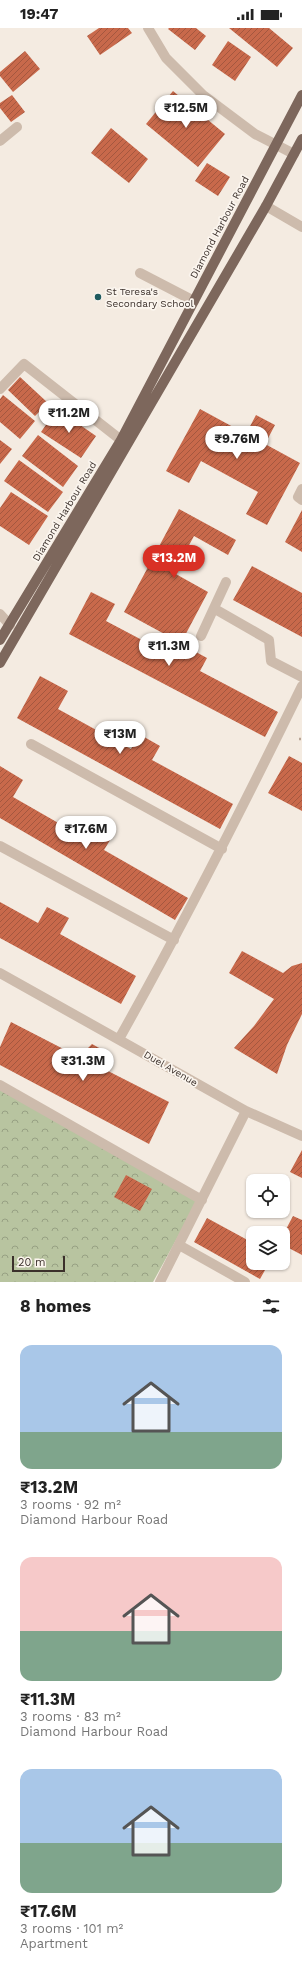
<!DOCTYPE html>
<html lang="en">
<head>
<meta charset="utf-8">
<style>
	body { margin:0; font-family:"Work Sans",sans-serif; background:#f2f2f2; color:#222; height:100vh; display:flex; flex-direction:column; font-size:15px; white-space:nowrap }
	* { box-sizing:border-box; margin:0 }
	p { font-size:13px; color:#767676 }
	.icon { flex:none; width:22px; height:22px; fill:none; stroke:currentColor; stroke-width:2; stroke-linecap:round; stroke-linejoin:round }
	.map { position:relative; height:1254px; overflow:hidden }
	.details { display:flex; flex-direction:column; background:#fff; flex:1 }
	.details>* { flex:none }
	.fabs { position:absolute; left:246px; top:1146px; display:grid; gap:8px }
	.fabs a { display:grid; place-items:center; width:44px; height:44px; border-radius:8px; background:#fff; box-shadow:0 1px 3px #0004; font-size:20px }
	.scale { position:absolute; left:12px; bottom:10px; width:53px; box-sizing:border-box; padding-left:4px; border:2px solid #3b302b; border-top:0; font-size:11px; line-height:14px; white-space:nowrap; color:#3b302b; -webkit-text-stroke:3px #fbf5ee; paint-order:stroke }
	.price { position:absolute; translate:-50% -34px; padding:0 9px; border-radius:14px; background:#fff; color:#222; font-size:13px; line-height:26px; filter:drop-shadow(0 1px 2px #0008) }
	.price::after { content:''; position:absolute; left:50%; top:24px; width:12px; height:9px; margin-left:-6px; background:inherit; clip-path:polygon(0 0,100% 0,50% 100%) }
	.price.selected { background:#d93025; color:#fff }
	ul { padding:0; list-style:none }
	li { display:grid; align-content:center; gap:8px; height:212px; padding:0 20px }
	li span { display:grid; place-items:center; height:124px; border-radius:12px; color:#555 }
	li>.icon { margin-inline-start:auto }
	span .icon { width:72px; height:72px; fill:#fffc; stroke-width:1 }
	li b { font-size:17px }
	h2 { display:flex; justify-content:space-between; align-items:center; height:48px; padding:0 20px; font-size:17px }
	.status { display:flex; justify-content:space-between; align-items:center; height:28px; padding:0 20px; background:#fff; direction:ltr }
	.status svg { height:11px; fill:currentColor }
	.map>svg:first-child { display:block }
	.park { fill:url(#park-crowns) }
	.building { fill:url(#building-hatch) }
	.lines { fill:none; stroke-linecap:round; stroke-linejoin:round }
	.path { stroke:#b9a596; stroke-width:2.5; stroke-dasharray:2 2; stroke-linecap:butt }
	.minor { stroke:#cdbbac; stroke-width:10 }
	.major { stroke:#7d675c; stroke-width:10 }
	.poi-dot { fill:#1f5a5e; stroke:#fbf5ee; stroke-width:1.5 }
	.labels { text-anchor:middle; stroke-width:3.5; stroke-linejoin:round; paint-order:stroke }
	.street-label { font-size:10px; fill:#3b302b; stroke:#fbf5ee }
	.poi-label { font-size:10px; fill:#3b302b; stroke:#fbf5ee; text-anchor:start }
</style>
</head>
<body>
<div class="status"><b>19:47</b><svg viewBox="0 0 49 12"><path d="M0 12V9h3v3zM5 12V6h3v6zM10 12V3h3v9zM15 12V0h3v12zM26 1h20v11H26zM47 4h2v5h-2z"/></svg></div>
<div class="map">
<svg width="302" height="1254" viewBox="0 0 302 1254">
	<defs>
		<pattern id="park-crowns" width="20" height="18" patternUnits="userSpaceOnUse"><rect width="20" height="18" fill="#b8c4a0"/><path d="M2 6a3 3 0 1 1 6 0M12 15a3 3 0 1 1 6 0" fill="none" stroke="#97a083"/></pattern>
		<pattern id="building-hatch" width="6" height="6" patternUnits="userSpaceOnUse"><rect width="6" height="6" fill="#c8694b"/><path d="M-1 1l2-2M0 6l6-6M5 7l2-2" fill="none" stroke="#a4573f"/></pattern>
	</defs>
	<rect width="100%" height="100%" fill="#f4ebe1"/>
	<!-- park -->
	<path class="park" d="M0 1060 198 1172 153 1254H0Z"/>
	<!-- building -->
	<path class="building" d="M99 0H128L132 5 100 27 87 8Z
		M169 0H196L206 8 195 22 168 1Z
		M229 0H269L293 20 277 39Z
		M228 13 251 29 235 53 212 37Z
		M25 23 40 41 13 64 0 48V44Z
		M173 63 225 106 198 139 146 96Z
		M12 67 25 84 11 94 0 80V75Z
		M111 100 148 131 129 155 91 125Z
		M207 135 230 149 218 168 195 153Z
		M20 349 48 375 35 388 8 362Z
		M3 367 35 393 20 411 0 394V371Z
		M57 381 96 408 81 430 41 404Z
		M200 381 246 406 256 387 275 397 265 416 300 435 267 497 246 486 258 464 201 433 189 455 166 443Z
		M38 407 78 438 63 459 22 428Z
		M0 412 12 421 0 436Z
		M19 432 63 464 48 484 4 453Z
		M11 464 48 488 29 517 0 498V480Z
		M179 481 236 512 228 527 194 508 174 545 208 564 181 615 124 584Z
		M302 482V524L285 514Z
		M252 538 302 565V609L233 572Z
		M91 564 115 576 106 593 178 631 185 618 207 630 200 643 278 684 265 709 69 606Z
		M40 648 68 663 58 681 131 721 139 706 160 718 152 732 233 776 220 801 17 690Z
		M289 728 302 735V783L268 765Z
		M0 738 23 752 13 769 81 808 92 791 115 804 104 822 188 870 175 892 0 790Z
		M0 874 38 895 47 879 69 890 60 906 136 948 121 976 0 910Z
		M242 923 283 945 292 938 302 935V986L287 1017 277 1046 234 1020 254 998 274 971 229 945Z
		M11 994 79 1029 92 1016 110 1026 106 1042 169 1074 149 1116 0 1037V1019Z
		M302 1122V1150L290 1144Z
		M126 1147 152 1161 140 1183 114 1169Z
		M293 1188 302 1192V1227L283 1217V1207Z
		M207 1190 253 1215V1235H269L260 1251 194 1214Z"/>
	<g class="lines">
		<!-- path -->
		<path class="path" d="M299 711H302"/>
		<!-- minor -->
		<path class="minor" d="M148 0 166 30 203 67 255 106 294 126
			M0 113 17 99
			M266 178 302 199
			M140 245 194 273
			M0 361 24 336 121 412
			M302 461 298 469 302 472
			M215 581 269 612 271 633 302 649
			M0 586 10 597
			M201 608 226 554
			M31 716 222 821
			M0 818 174 912
			M0 945 246 1083 302 1108
			M119 1011C184 895 244 777 302 658
			M0 1057 202 1172
			M179 1217 245 1254
			M160 1254 246 1083"/>
		<!-- major -->
		<path class="major" d="M0 612 121 412 302 67
			M0 635 266 178 302 111"/>
	</g>
	<!-- markers -->
	<circle class="poi-dot" cx="98" cy="269" r="4"/>
	<g class="labels">
		<!-- street labels -->
		<g class="street-label">
			<text transform="translate(219 199) rotate(-62)" y="4">Diamond Harbour Road</text>
			<text transform="translate(64 483) rotate(-59)" y="4">Diamond Harbour Road</text>
			<text transform="translate(171 1040) rotate(30)" y="4">Duel Avenue</text>
		</g>
		<!-- poi labels -->
		<g class="poi-label">
			<text x="106" y="267">St Teresa's<tspan x="106" dy="12">Secondary School</tspan></text>
		</g>
	</g>
</svg>
<div class="fabs">
<a><svg class="icon" aria-label="locate" viewBox="0 0 24 24"><circle cx="12" cy="12" r="6"/><path d="M12 2v4M12 18v4M2 12h4M18 12h4"/></svg></a>
<a><svg class="icon" aria-label="layers" viewBox="0 0 24 24"><path d="M12 4l9 5-9 5-9-5zM3 14l9 5 9-5"/></svg></a>
</div>
<div class="scale">20 m</div>
<b class="price" style="left:186px;top:101px">₹12.5M</b>
<b class="price" style="left:69px;top:406px">₹11.2M</b>
<b class="price" style="left:237px;top:432px">₹9.76M</b>
<b class="price selected" style="left:174px;top:551px">₹13.2M</b>
<b class="price" style="left:169px;top:639px">₹11.3M</b>
<b class="price" style="left:120px;top:727px">₹13M</b>
<b class="price" style="left:86px;top:822px">₹17.6M</b>
<b class="price" style="left:83px;top:1054px">₹31.3M</b>
</div>
<section class="details">
<h2>8 homes<svg class="icon" aria-label="filters" viewBox="0 0 24 24"><path d="M4 7h16M4 17h16"/><circle cx="9" cy="7" r="2"/><circle cx="15" cy="17" r="2"/></svg></h2>
<ul>
<li><span style="background:linear-gradient(#a9c7e8 70%,#7fa58c 0)"><svg class="icon" aria-label="home" viewBox="0 0 24 24"><path d="M3 11l9-7 9 7M6 9v11h12V9"/></svg></span><div><b>₹13.2M</b><p>3 rooms · 92 m²</p><p>Diamond Harbour Road</p></div></li>
<li><span style="background:linear-gradient(#f6c9c9 60%,#7fa58c 0)"><svg class="icon" aria-label="home" viewBox="0 0 24 24"><path d="M3 11l9-7 9 7M6 9v11h12V9"/></svg></span><div><b>₹11.3M</b><p>3 rooms · 83 m²</p><p>Diamond Harbour Road</p></div></li>
<li><span style="background:linear-gradient(#a9c7e8 60%,#7fa58c 0)"><svg class="icon" aria-label="home" viewBox="0 0 24 24"><path d="M3 11l9-7 9 7M6 9v11h12V9"/></svg></span><div><b>₹17.6M</b><p>3 rooms · 101 m²</p><p>Apartment</p></div></li>
</ul>
</section>
</body>
</html>
